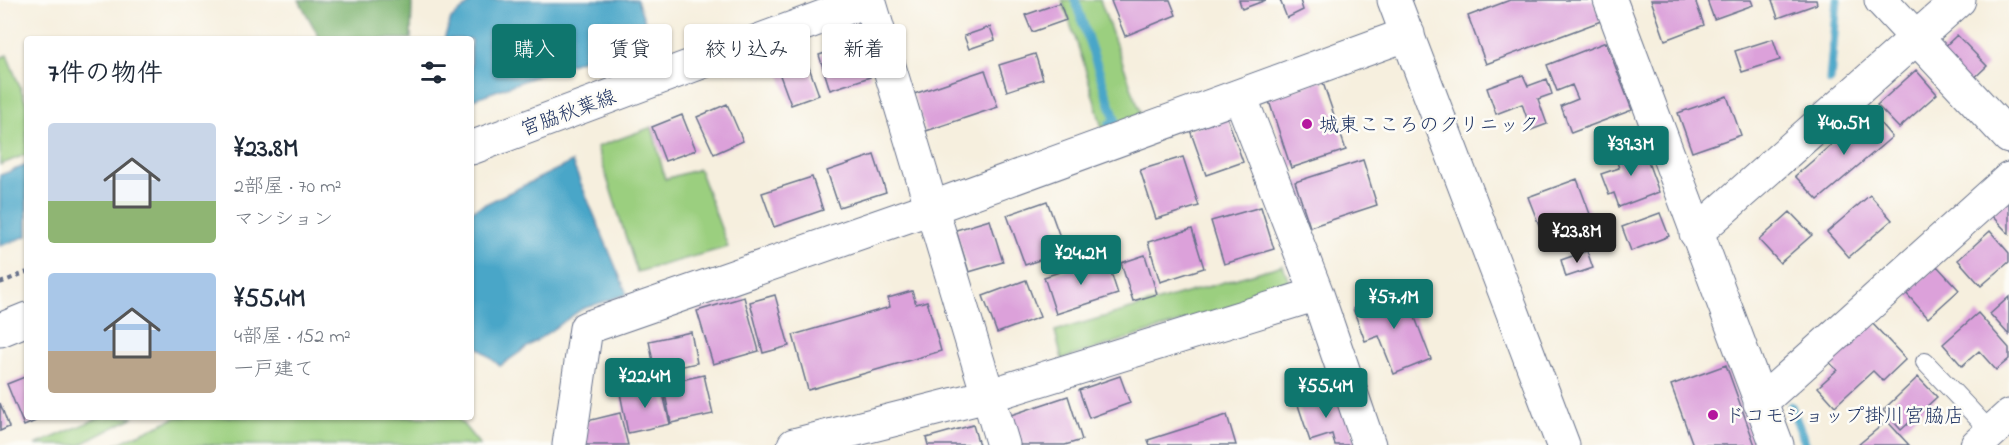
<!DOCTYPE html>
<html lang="ja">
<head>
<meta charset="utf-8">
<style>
	body { margin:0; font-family:"Indie Flower","Klee One",sans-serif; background:#f6f6f7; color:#1f2937; height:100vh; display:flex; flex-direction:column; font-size:22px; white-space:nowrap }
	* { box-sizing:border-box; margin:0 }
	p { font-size:20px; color:#747a83 }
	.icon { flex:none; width:33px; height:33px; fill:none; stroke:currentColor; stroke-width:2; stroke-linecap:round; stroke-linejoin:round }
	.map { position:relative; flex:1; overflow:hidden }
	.drawer { position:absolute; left:24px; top:36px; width:450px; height:384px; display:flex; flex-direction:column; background:#fff; border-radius:6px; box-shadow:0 2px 4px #0004 }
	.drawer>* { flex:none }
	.top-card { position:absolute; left:492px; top:24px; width:570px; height:54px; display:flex; gap:12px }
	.price { position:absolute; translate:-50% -51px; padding:0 14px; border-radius:6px; background:#0f766e; color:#fff; font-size:20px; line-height:39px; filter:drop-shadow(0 2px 3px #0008) }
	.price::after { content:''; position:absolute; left:50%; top:36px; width:18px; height:14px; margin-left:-9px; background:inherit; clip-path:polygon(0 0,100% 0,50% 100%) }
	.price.active { background:#222; color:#fff }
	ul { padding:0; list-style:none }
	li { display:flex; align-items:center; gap:18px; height:150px; padding:0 24px }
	li span { display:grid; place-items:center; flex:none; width:168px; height:120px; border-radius:6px; color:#555 }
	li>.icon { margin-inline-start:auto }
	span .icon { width:72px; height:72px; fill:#fffc; stroke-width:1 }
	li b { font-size:26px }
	h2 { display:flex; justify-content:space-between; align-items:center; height:72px; padding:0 24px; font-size:26px }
	.tag { padding:0 21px; border-radius:6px; background:#fff; box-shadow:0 2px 4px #0004; font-size:21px; line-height:54px }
	.tag.active { background:#0f766e; color:#fff }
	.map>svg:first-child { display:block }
	.green { fill:#9bcf7f; stroke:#5b7f6e; stroke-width:1.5 }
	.forest { fill:#7cb26e; stroke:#4c7066; stroke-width:1.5 }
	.water { fill:#4aa6c8; stroke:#326a93; stroke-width:1.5 }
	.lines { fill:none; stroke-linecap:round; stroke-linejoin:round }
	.stream { stroke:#4aa6c8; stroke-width:9 }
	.building { fill:#dca1da }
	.lane-casing { stroke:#68728b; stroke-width:20 }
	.street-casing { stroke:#68728b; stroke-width:35 }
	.secondary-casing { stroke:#68728b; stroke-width:35 }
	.path { stroke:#68728b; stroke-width:4; stroke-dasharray:4.5 4.5; stroke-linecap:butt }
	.lane { stroke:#fff; stroke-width:18 }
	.street { stroke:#fff; stroke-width:33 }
	.secondary { stroke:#fff; stroke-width:33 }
	.poi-dot { fill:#b5179e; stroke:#fdfcf7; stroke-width:2 }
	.labels { text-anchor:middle; stroke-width:5; stroke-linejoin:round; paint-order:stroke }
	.street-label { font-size:20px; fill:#1b2f5e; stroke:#fdfcf7 }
	.poi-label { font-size:20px; fill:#1b2f5e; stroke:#fdfcf7; text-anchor:start }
</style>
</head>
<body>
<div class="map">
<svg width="2009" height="445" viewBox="0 0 2009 445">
	<rect width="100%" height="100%" fill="#fdfcf7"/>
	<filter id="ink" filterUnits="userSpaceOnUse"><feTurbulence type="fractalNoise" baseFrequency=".0167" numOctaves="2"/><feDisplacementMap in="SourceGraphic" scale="12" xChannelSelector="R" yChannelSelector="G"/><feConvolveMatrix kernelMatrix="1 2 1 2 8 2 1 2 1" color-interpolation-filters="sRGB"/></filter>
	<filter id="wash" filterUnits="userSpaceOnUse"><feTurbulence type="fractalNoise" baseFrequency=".008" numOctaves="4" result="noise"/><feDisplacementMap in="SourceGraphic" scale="24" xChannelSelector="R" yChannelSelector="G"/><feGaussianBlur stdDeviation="1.35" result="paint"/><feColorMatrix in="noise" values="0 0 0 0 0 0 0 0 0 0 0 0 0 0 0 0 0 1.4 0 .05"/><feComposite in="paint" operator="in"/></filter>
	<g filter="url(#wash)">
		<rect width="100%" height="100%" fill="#f6efde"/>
		<!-- green -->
		<path class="green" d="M1062 0H1100L1141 114 1102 128 1084 64Z
			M7 55 27 105V154L0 165V58Z
			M652 127 665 179 699 169 728 247 637 272 597 147Z
			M1283 265 1291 288 1062 359 1055 331Z
			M101 417H134L80 445H35Z
			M177 417H457L480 445H114Z"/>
		<!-- forest -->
		<path class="forest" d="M299 0H412L411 39H320Z"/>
		<!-- water -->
		<path class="water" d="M474 0H637L650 35 471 100V39H444L451 19Z
			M572 162 627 294 582 309 500 366 471 341V211Z
			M27 165V236L0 246V175Z"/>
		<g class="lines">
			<!-- stream -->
			<path class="stream" d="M1075 0 1116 122 1109 124
				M1830 80 1837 0
				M1791 406 1806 445"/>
		</g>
		<g id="blocks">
			<!-- building -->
			<path class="building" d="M1114 0H1170L1176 15 1125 36 1111 1Z
				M1239 0H1266L1242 9Z
				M1280 0H1300L1303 10 1287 18Z
				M1510 0H1593L1601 21 1486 64 1468 16Z
				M1651 0H1695L1704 25 1665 40Z
				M1707 0H1751L1753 5 1714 19Z
				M1772 0H1816L1817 4 1778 18Z
				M1060 3 1066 20 1032 32 1025 15Z
				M990 27 995 40 969 49 964 36Z
				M1957 35 1987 66 1968 84 1938 53Z
				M1773 39 1780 60 1742 72 1735 51Z
				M859 42 870 77 830 90 819 55Z
				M1606 42 1632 110 1571 133 1561 106 1578 99 1572 85 1557 91 1547 65Z
				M1035 54 1043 79 1007 91 999 65Z
				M806 59 819 95 791 105 778 70Z
				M985 70 998 107 926 131 914 94Z
				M1916 70 1937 94 1899 128 1877 105Z
				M1523 75 1528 86 1547 79 1552 94 1538 99 1547 124 1531 130 1522 104 1496 114 1487 88Z
				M1322 80 1346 150 1291 168 1268 98Z
				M1727 96 1741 135 1692 152 1678 113Z
				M727 104 743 141 714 154 697 117Z
				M1870 111 1892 137 1818 200 1795 176Z
				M682 115 696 150 665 161 652 127Z
				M1227 117 1243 162 1206 175 1190 130Z
				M1641 143 1659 192 1619 207 1614 193 1609 195 1601 174 1619 168 1614 153Z
				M874 155 886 192 839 207 827 171Z
				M1183 157 1199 206 1156 219 1140 170Z
				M1363 160 1377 205 1310 227 1295 182Z
				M812 177 823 210 774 227 762 193Z
				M1577 179 1590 214 1543 235 1528 197Z
				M1870 195 1892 220 1849 257 1827 232Z
				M2009 198V234L1991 215Z
				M1047 201 1065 251 1025 265 1007 215Z
				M1261 207 1274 249 1224 264 1211 221Z
				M1790 212 1812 235 1780 263 1759 240Z
				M1660 213 1669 236 1631 251 1622 227Z
				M990 220 1003 262 969 272 956 230Z
				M1192 229 1204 268 1160 282 1148 242Z
				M1990 231 2009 253V262L1981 286 1958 260Z
				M1587 251 1593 268 1566 277 1561 260Z
				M1145 255 1157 294 1133 301 1121 263Z
				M1106 257 1118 294 1056 314 1044 277Z
				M1937 266 1959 290 1928 318 1906 293Z
				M1026 280 1040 317 997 333 983 296Z
				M1404 289 1431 359 1394 374 1379 336 1365 341 1353 309Z
				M912 291 916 304 927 301 941 351 808 390 793 335 890 307 888 298Z
				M775 295 789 346 763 353 750 302Z
				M744 297 759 351 713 364 697 311Z
				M2009 297V335L1990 314Z
				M1978 313 2009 348V359L1996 370 1979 351 1962 366 1943 344Z
				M1870 321 1906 359 1883 381 1873 371 1835 406 1818 387 1837 370 1827 360Z
				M691 332 697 363 655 372 649 341Z
				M1726 365 1755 445H1693L1671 385Z
				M704 375 713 414 671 423 663 384Z
				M27 376V417H45L24 426 7 384Z
				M1120 376 1130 403 1089 418 1079 390Z
				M1918 377 1937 397 1901 430 1883 410Z
				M661 385 670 424 628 433 620 393Z
				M1319 392 1322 401 1341 396 1356 445H1335L1332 434 1310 441 1296 399Z
				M1068 396 1082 440 1065 445H1020L1011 415Z
				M0 403 9 427 0 431Z
				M620 413 628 445H584L587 421Z
				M1227 415 1236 445H1150L1148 440Z
				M1887 421 1909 445H1858Z
				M973 425 979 445H928L926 438Z"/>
		</g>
	</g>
	<g filter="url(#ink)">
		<use href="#blocks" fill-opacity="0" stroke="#68728b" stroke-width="1.5"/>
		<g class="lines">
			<!-- lane casing -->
			<g class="lane-casing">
				<path id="lane" d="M1925 362 1991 432"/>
			</g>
			<!-- street casing -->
			<g class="street-casing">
				<path id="street" d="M869 0 1003 445
					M1610 0 1777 445
					M1240 96 1317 294 1369 445
					M1696 233 1959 0
					M1760 403 2009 179
					M569 445 586 328 931 208 1408 34
					M794 445 987 396 1317 294"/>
			</g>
			<!-- secondary casing -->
			<g class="secondary-casing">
				<path id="secondary" d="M1394 0 1563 445
					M1881 0 2009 137
					M471 148 868 0
					M0 330 27 319
					M1977 445 2009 416"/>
			</g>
			<!-- path -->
			<path class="path" d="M0 283 27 272"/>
			<!-- lane -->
			<use href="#lane" class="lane"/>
			<!-- street -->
			<use href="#street" class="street"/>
			<!-- secondary -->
			<use href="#secondary" class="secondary"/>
		</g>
	</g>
	<!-- markers -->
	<g class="poi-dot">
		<circle cx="1307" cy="124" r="6"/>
		<circle cx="1713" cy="415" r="6"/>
	</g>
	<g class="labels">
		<!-- street labels -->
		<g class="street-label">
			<text transform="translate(568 112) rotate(-20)" y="7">宮脇秋葉線</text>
		</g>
		<!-- poi labels -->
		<g class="poi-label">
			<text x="1319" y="131">城東こころのクリニック</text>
			<text x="1725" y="422">ドコモショップ掛川宮脇店</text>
		</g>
	</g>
</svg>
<b class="price" style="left:1844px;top:156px">¥40.5M</b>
<b class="price" style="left:1631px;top:177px">¥39.3M</b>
<b class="price active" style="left:1577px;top:264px">¥23.8M</b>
<b class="price" style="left:1081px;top:286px">¥24.2M</b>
<b class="price" style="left:1394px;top:330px">¥57.1M</b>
<b class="price" style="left:645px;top:409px">¥22.4M</b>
<b class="price" style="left:1326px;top:419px">¥55.4M</b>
<div class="top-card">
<a class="tag active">購入</a>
<a class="tag">賃貸</a>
<a class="tag">絞り込み</a>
<a class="tag">新着</a>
</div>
<section class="drawer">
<h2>7件の物件<svg class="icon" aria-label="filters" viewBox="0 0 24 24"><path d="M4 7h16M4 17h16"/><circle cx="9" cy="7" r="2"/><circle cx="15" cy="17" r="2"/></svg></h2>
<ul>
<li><span style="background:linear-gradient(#c9d6e8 65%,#8fb573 0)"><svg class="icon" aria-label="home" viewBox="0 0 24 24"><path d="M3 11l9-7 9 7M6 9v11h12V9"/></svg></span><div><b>¥23.8M</b><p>2部屋 · 70 m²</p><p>マンション</p></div></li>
<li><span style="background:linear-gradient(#a9c7e8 65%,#b9a48a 0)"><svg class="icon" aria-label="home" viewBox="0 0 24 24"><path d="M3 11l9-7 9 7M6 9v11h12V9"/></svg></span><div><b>¥55.4M</b><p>4部屋 · 152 m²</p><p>一戸建て</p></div></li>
</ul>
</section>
</div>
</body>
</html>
